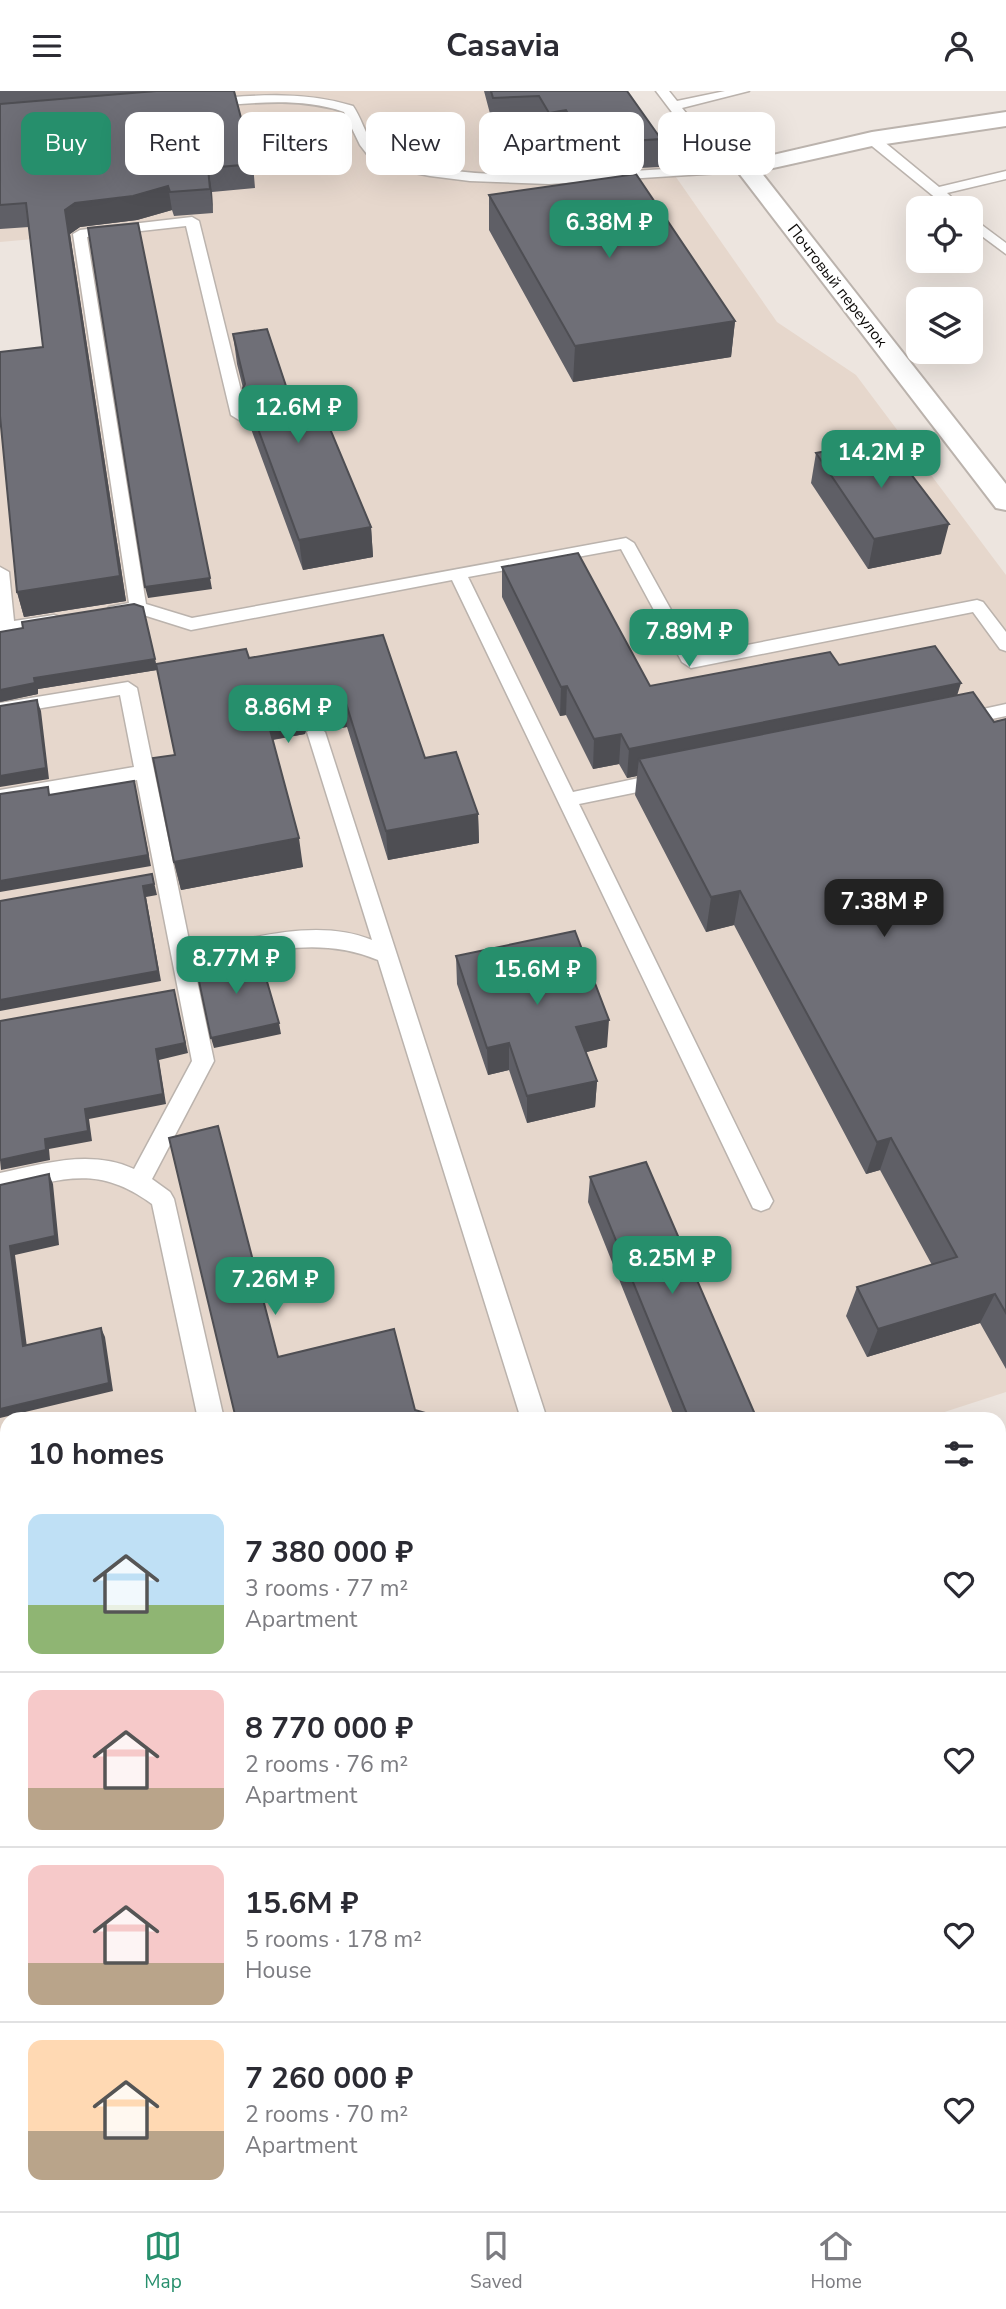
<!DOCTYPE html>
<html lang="en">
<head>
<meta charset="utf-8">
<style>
	body { margin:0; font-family:"Nunito Sans",sans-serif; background:#f7f7f7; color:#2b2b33; height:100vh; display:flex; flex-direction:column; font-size:26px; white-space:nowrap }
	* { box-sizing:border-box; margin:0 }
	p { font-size:23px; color:#7c7c81 }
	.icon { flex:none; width:38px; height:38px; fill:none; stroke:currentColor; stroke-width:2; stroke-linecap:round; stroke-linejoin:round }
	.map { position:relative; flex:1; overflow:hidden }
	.side { position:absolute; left:0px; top:1321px; width:1006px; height:800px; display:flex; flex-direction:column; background:#fff; border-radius:21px 21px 0 0; box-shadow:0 7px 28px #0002 }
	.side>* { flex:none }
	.hud { position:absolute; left:21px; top:21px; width:964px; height:63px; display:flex; gap:14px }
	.fabs { position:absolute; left:906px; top:105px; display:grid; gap:14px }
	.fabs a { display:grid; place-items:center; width:77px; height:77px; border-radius:14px; background:#fff; box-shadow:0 7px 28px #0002; font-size:35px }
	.price { position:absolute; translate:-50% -60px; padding:0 16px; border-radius:14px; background:#268f6c; color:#fff; font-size:23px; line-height:46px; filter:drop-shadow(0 2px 4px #0008) }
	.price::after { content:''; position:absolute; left:50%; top:42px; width:21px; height:16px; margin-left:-10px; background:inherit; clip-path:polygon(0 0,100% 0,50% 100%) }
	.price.on { background:#222; color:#fff }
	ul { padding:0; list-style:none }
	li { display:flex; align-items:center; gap:21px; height:175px; padding:0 28px }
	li+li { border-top:2px solid #e1e1e2 }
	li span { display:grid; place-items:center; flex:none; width:196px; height:140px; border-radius:14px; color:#555 }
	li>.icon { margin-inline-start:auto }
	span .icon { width:84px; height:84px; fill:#fffc; stroke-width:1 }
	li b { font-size:30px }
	h2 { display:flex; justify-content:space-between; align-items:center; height:84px; padding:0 28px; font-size:30px }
	.chip { padding:0 24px; border-radius:14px; background:#fff; box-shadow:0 7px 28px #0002; font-size:24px; line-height:63px }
	.chip.on { background:#268f6c; color:#fff }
	header { display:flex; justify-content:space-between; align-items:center; height:91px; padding:0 28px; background:#fff; font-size:32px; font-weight:700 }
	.dock { display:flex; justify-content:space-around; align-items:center; height:98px; border-top:2px solid #e1e1e2; background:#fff; font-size:19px; color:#7c7c81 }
	.dock a { display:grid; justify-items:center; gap:4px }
	.dock .on { color:#268f6c }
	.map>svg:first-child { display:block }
	.built { fill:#e6d7cc }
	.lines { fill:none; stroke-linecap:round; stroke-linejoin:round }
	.service-casing { stroke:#bbb3ad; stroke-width:3 }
	.tertiary-casing { stroke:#bbb3ad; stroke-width:4 }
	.path { stroke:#a09a95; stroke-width:5; stroke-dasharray:9 4.5; stroke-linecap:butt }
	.service { fill:#fff; fill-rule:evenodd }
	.tertiary { fill:#fff; fill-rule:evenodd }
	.wall { fill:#5f5f66 }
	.shaded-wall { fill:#4e4e53 }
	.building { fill:#6f6f77; stroke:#4e4e53; stroke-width:2 }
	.labels { text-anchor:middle; stroke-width:5; stroke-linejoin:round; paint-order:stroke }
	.far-street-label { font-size:16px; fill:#0d0b09; stroke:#fff }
</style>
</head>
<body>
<header><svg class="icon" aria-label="menu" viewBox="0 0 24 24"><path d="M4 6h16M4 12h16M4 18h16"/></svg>Casavia<svg class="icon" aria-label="person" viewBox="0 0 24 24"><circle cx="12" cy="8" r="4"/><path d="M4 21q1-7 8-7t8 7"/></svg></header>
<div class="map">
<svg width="1006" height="2120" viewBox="0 0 1006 2120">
	<rect width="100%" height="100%" fill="#ede5df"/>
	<!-- built -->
	<path class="built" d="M0 0H565L646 43 777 231 856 284 1006 484V1301L923 1328H7V1808L0 1810V287L49 281 67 145 0 151Z"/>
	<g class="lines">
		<!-- service casing -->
		<g class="service-casing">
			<path id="service" d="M656 0H669L677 10 725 0H749L682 17 700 39 751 74V80L549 93 470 90 430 85 389 77 370 67 360 54 344 21C299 6 253 12 206 16L200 12 206 8C257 4 304 0 353 15 364 31 367 53 384 64 400 75 421 76 440 78 538 92 635 78 732 74L690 45Z
				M867 45H877L939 96 1006 80V88L947 102 963 117H948L867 51Z
				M192 126 199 130 247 324 239 329 231 324 186 135 87 146 146 513 192 527 626 447 634 452 696 564 977 509 983 511 1006 541V560L1000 558 973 521 691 577 682 571 621 458 468 486 573 701 667 681 677 688 667 695 579 713 773 1110 769 1117 761 1120 753 1117 452 489 191 539 137 522 115 526 106 520 109 516 129 512 73 143 80 139Z
				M971 126 1006 152V163L971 137Z
				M0 476 9 481 14 530 54 524 60 526 63 530 60 534 0 544Z
				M128 591 137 597 191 859C249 849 315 826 372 849L307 641 316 635 325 641 547 1328H521L378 869C314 843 259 863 194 875L214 970 152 1088 170 1101 174 1108 224 1328H198L152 1113C96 1072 62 1089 0 1102V1082C44 1073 90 1058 134 1078L192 970 137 689 0 713V699L134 676 120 604 0 624V612Z
				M1006 613V625L958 635 949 629 951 625Z
				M7 1521V1549L0 1550V1522Z
				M7 1695V1725L0 1727V1697Z
				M1006 2085V2118L950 2120 952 2114H999V2087Z
				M215 2114H253L251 2120H213Z
				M636 2114H670L672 2120H638Z
				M866 2114H898L900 2120H868Z"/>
		</g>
		<!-- tertiary casing -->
		<g class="tertiary-casing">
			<path id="tertiary" d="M1006 21V35L872 55 760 80 1006 393V419L996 417 735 77 738 72 872 41Z
				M1006 1390V1433L999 1436V1393Z
				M7 1953V2008L0 2011V1956Z"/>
		</g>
		<!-- path -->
		<path class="path" d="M6 2120 17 2114"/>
		<!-- service -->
		<use href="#service" class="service"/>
		<!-- tertiary -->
		<use href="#tertiary" class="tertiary"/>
	</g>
	<!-- wall -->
	<path class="wall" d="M0 0H234L253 73 255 97 212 101 213 122 174 125 172 119 137 129 80 136 70 143 126 510 24 526 17 501 43 256 29 136 0 138Z
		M484 0H627L661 48 659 76 584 80 565 47 549 49 538 32 493 34Z
		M489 104 735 230 731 266 573 291 489 139Z
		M233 243 288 301 371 436 373 466 303 479 247 327 243 297 237 273Z
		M816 362 941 463 868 478 811 392Z
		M502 476 650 595 839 574 957 604 994 631 1006 628V1278L980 1232 867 1266 846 1225 857 1196 932 1174 880 1079 866 1083 734 834 706 841 635 704 637 685 627 687 619 673 593 678 566 624 560 625 502 506Z
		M143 516 156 573 249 567 383 544 425 667 478 723 479 752 388 769 347 636 327 639 315 633 306 639 305 643 273 649 303 776 181 799 174 771 175 664 157 579 38 598V603L0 611Z
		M456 865 607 956 586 961 597 990 595 1016 527 1032 509 979 488 984 457 893Z
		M590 1086 757 1328H675L588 1111Z"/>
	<!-- shaded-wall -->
	<path class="shaded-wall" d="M566 19 565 47 549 49V22Z
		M208 77 212 101 213 122 210 98Z
		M168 95 172 119 137 129 80 136 70 143 126 510 24 526 17 501 65 119 75 112Z
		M735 230 731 266 573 291 575 255Z
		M949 433 941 463 868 478 874 448Z
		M371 436 373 466 303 479 299 449Z
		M210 487 212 498 148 507 145 496Z
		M155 568 157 579 38 598V603L0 611V599L34 587Z
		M961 592 952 621 639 668 637 685 627 687 629 658Z
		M567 595 566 624 560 625 561 596Z
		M311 603 315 633 306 639 305 643 270 649 265 620 302 609Z
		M344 606 347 636 327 639 323 610Z
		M37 609 41 620 49 688 0 696V685Z
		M621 643 619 673 593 678 594 648Z
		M134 690 151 775 0 801V790Z
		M478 723 479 752 388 769 386 740Z
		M299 747 303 776 181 799 174 771Z
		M152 783 157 804 146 806 161 890 0 920V909L143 795Z
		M740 800 734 834 706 841 711 806Z
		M174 899 188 962 159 969 166 1013 89 1028 92 1050 49 1058 50 1069 1 1079 0 1069 45 1048 85 1018 156 958Z
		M609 929 607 956 575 964 576 936Z
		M279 932 281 943 214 957 211 947Z
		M509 952V979L488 984 487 957Z
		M597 990 595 1016 527 1032V1005Z
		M891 1047 880 1079 866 1083 877 1051Z
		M49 1083 53 1093 59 1154 15 1164 28 1264 23 1255 10 1155Z
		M995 1203 980 1232 867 1266 878 1238Z
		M101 1237 105 1246 113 1300 0 1327V1318Z
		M7 1474V1482L0 1484V1475Z
		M3 1688 7 1693 0 1696V1689Z
		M1006 1742V1748L999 1750V1744Z
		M7 1803V1808L0 1810V1805Z
		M355 2114H361L373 2120H367Z"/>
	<!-- building -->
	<path class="building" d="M156 0H234L253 73 208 77 210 98 170 101 168 95 133 105 75 112 65 119 120 485 17 501 0 325V261L43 256 26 112 0 114V13Z
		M491 0H627L661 48 585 53 566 19 549 22 539 5 493 7Z
		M636 83 735 230 575 255 489 104Z
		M138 132 210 487 145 496 88 137Z
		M267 238 288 301 313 297 371 436 299 449 243 297 245 293 233 243Z
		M885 349 949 433 874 448 816 362Z
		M578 462 650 595 830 561 839 574 935 555 961 592 629 658 621 643 594 648 567 595 561 596 502 476Z
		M134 513 143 516 155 568 34 587 35 592 0 599V541L23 537 22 531Z
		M383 544 425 667 456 661 478 723 386 740 344 606 323 610 311 603 302 609 301 614 265 620 299 747 174 771 153 667 175 664 156 573 246 558 249 567Z
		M973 601 994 631 1006 628V1222L995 1203 878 1238 857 1196 957 1166 891 1047 877 1051 740 800 711 806 639 668Z
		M37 609 46 677 0 685V615Z
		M134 690 148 764 0 790V703L48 696 49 704Z
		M152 783 154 793 143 795 158 880 0 909V810Z
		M575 840 609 929 576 936 597 990 527 1005 509 952 487 957 456 865Z
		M259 863 279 932 211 947 196 876Z
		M174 899 185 952 156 958 163 1003 85 1018 88 1040 45 1048 46 1059 0 1069V930Z
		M218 1035 278 1266 394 1238 415 1319 446 1328H236L169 1047Z
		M646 1071 757 1328H689L590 1086Z
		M49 1083 55 1145 10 1155 23 1255 101 1237 109 1292 0 1318V1094Z
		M7 1422V1474L0 1475V1424Z
		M7 1553V1803L0 1805V1722L4 1720 3 1688 0 1689V1555Z
		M1006 1567V1742L999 1744V1570Z
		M348 2114H355L367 2120H341Z
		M387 2114H510L513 2120H380Z"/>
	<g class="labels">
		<!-- far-street labels -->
		<g class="far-street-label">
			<text transform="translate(838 194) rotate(52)" y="6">Почтовый переулок</text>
		</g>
	</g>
</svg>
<div class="fabs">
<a><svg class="icon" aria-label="locate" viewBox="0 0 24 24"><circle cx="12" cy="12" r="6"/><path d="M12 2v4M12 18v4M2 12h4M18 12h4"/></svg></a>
<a><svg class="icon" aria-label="layers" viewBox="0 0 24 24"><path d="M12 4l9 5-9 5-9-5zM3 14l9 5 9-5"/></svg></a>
</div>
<b class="price" style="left:609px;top:169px">6.38M ₽</b>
<b class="price" style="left:298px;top:354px">12.6M ₽</b>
<b class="price" style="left:881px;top:399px">14.2M ₽</b>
<b class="price" style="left:689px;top:578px">7.89M ₽</b>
<b class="price" style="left:288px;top:654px">8.86M ₽</b>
<b class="price on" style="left:884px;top:848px">7.38M ₽</b>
<b class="price" style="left:236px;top:905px">8.77M ₽</b>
<b class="price" style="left:537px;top:916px">15.6M ₽</b>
<b class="price" style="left:672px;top:1205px">8.25M ₽</b>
<b class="price" style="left:275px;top:1226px">7.26M ₽</b>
<div class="hud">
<a class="chip on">Buy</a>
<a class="chip">Rent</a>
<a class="chip">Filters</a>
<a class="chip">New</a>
<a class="chip">Apartment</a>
<a class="chip">House</a>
</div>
<section class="side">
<h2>10 homes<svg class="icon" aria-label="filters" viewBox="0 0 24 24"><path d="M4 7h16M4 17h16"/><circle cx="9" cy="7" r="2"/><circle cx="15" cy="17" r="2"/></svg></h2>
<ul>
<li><span style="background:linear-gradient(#bfe0f5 65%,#8fb573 0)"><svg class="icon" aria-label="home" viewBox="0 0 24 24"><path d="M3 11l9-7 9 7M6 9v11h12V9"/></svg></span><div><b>7 380 000 ₽</b><p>3 rooms · 77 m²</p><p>Apartment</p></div><svg class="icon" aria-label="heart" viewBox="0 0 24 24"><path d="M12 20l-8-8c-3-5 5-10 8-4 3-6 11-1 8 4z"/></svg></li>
<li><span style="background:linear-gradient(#f6c9c9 70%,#b9a48a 0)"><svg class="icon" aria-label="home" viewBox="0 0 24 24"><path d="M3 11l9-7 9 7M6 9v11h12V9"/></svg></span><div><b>8 770 000 ₽</b><p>2 rooms · 76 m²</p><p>Apartment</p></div><svg class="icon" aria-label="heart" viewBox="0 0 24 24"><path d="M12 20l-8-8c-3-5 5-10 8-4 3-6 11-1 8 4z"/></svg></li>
<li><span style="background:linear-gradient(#f6c9c9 70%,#b9a48a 0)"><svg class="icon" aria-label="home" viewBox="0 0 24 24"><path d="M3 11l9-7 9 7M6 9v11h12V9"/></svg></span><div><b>15.6M ₽</b><p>5 rooms · 178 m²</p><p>House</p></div><svg class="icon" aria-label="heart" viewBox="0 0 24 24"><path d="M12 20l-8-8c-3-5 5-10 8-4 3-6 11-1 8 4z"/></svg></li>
<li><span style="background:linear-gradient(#ffd9b3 65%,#b9a48a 0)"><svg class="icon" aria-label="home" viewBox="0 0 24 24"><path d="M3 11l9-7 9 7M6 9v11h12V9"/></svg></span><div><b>7 260 000 ₽</b><p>2 rooms · 70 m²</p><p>Apartment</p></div><svg class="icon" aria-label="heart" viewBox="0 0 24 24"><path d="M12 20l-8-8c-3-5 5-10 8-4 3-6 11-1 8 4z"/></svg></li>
</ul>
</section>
</div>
<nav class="dock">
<a class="on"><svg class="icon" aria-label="map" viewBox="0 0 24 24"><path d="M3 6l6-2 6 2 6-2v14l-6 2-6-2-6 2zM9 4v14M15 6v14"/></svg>Map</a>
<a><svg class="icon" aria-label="saved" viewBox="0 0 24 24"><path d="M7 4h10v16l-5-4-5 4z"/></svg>Saved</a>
<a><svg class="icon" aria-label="home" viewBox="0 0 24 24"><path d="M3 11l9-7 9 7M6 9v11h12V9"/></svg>Home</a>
</nav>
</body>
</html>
